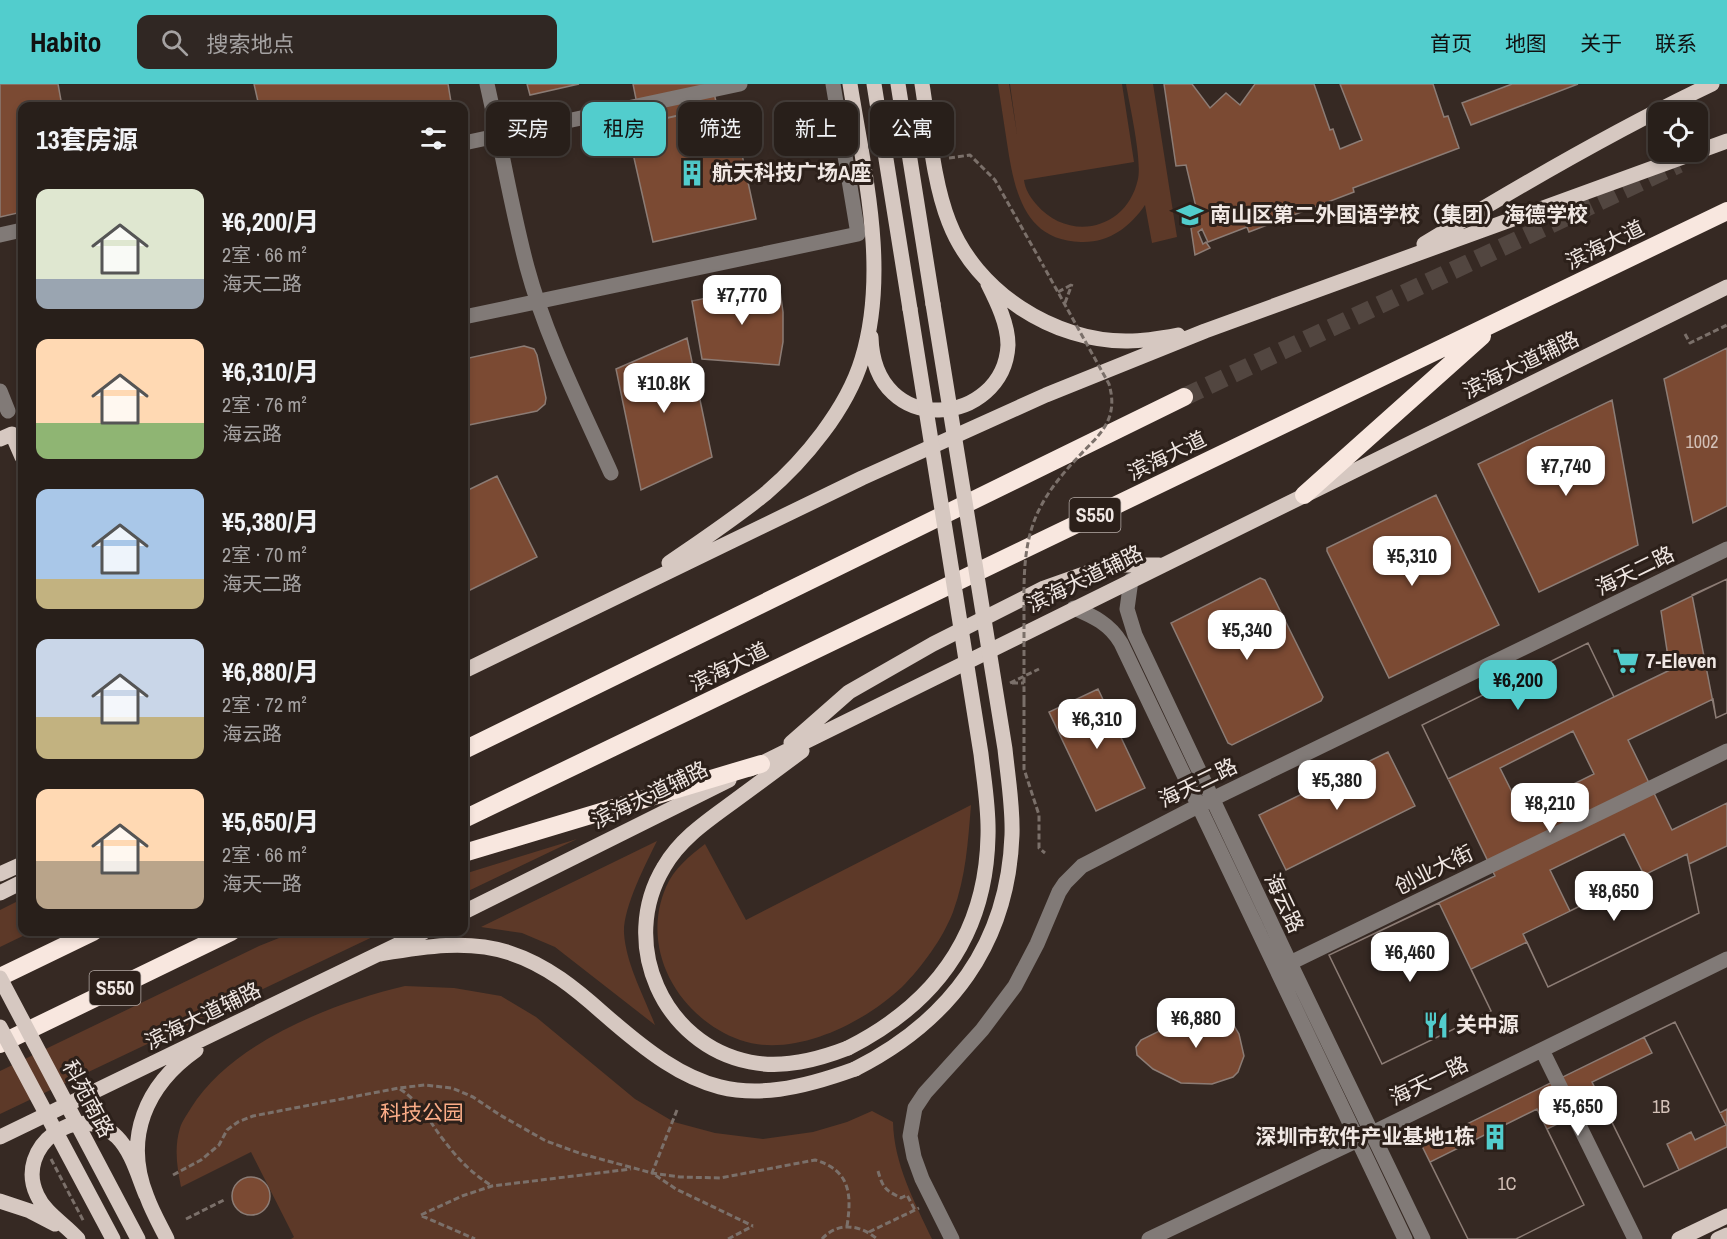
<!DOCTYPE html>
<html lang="zh">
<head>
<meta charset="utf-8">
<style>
	body { margin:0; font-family:"Archivo Narrow","Noto Sans SC",sans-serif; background:#302723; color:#f1f3f6; height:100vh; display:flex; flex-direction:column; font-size:22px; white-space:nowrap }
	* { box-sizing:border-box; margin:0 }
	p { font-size:20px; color:#a5a2a2 }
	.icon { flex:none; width:33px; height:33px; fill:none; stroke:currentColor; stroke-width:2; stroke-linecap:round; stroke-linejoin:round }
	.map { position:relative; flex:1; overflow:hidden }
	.side { position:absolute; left:18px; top:18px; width:450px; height:834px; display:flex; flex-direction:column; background:#281f1a; border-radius:12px; box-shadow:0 3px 9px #0003,0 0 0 2px #443d39 }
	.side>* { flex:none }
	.top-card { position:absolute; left:486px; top:18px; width:570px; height:54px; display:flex; gap:12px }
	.fabs { position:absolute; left:1648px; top:18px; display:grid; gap:12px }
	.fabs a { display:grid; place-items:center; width:60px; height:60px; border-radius:12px; background:#281f1a; box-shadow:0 3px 9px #0003,0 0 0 2px #443d39; font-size:30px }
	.price { position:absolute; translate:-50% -51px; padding:0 14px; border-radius:12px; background:#fff; color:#222; font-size:20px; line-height:39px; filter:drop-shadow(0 2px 3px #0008) }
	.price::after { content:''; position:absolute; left:50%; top:36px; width:18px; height:14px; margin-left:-9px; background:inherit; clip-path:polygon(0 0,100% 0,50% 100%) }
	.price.on { background:#52cdcd; color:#111 }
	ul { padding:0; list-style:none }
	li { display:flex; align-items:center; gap:18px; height:150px; padding:0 18px }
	li span { display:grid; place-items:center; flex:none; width:168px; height:120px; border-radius:12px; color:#555 }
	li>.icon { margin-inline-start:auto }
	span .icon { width:72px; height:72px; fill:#fffc; stroke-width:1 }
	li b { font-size:26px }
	h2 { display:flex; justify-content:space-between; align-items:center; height:72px; padding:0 18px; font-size:26px }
	.pill { padding:0 21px; border-radius:12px; background:#281f1a; box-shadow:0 3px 9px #0003,0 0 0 2px #443d39; font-size:21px; line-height:54px }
	.pill.on { background:#52cdcd; color:#111 }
	header { display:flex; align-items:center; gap:36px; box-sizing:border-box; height:84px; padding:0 30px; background:#52cdcd; color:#111 }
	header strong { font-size:28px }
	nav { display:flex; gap:33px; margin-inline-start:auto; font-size:21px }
	.search { width:420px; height:54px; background:#302723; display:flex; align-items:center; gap:15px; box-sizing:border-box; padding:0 21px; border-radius:12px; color:#a5a2a2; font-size:22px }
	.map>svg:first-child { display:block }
	.green { fill:#5d3928 }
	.building { fill:#7b4a33; stroke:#8c7c75; stroke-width:1.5; fill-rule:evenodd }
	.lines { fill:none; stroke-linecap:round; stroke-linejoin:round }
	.highway-tunnel { stroke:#524640; stroke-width:18; stroke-dasharray:18 9; stroke-linecap:butt }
	.path { stroke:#7b706a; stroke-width:3; stroke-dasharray:6 3; stroke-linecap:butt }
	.minor { stroke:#817a77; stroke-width:15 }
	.major { stroke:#d6c8c1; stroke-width:15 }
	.highway { stroke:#f8e7df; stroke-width:18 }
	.path-bridge { stroke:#7b706a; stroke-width:3; stroke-dasharray:6 3; stroke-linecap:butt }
	.major-bridge { stroke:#d6c8c1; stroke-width:15 }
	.labels { text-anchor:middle; stroke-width:6; stroke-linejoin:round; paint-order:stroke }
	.number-label { font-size:18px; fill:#d3c0b7 }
	.shield { fill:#2c201a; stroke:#b5aba7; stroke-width:1.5 }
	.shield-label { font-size:20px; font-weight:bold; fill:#f0e7e3 }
	.poi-label { font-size:21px; font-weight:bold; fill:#f0e7e3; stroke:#2c201a; text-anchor:start }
	.street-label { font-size:21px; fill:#f0e7e3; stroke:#2c201a }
	.park-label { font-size:21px; fill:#fbad88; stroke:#2c201a }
</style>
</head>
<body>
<header>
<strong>Habito</strong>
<div class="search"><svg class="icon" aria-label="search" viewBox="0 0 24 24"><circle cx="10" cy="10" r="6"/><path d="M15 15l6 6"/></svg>搜索地点</div>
<nav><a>首页</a><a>地图</a><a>关于</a><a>联系</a></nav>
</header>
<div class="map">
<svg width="1727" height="1155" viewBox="0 0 1727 1155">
	<rect width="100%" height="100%" fill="#362923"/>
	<!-- green -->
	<path class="green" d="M998 0H1009L1017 50 1010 0H1122L1134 78 1024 96C1025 105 1030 113 1036 120 1069 159 1127 146 1138 95 1142 75 1130 23 1126 0H1153L1177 153 1152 159 1145 121C1130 143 1109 159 1081 158 1023 157 1014 104 1007 59 1004 39 1001 20 998 0Z
		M971 721C968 757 966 793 953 828 943 854 922 883 902 903 864 939 793 975 740 956 679 934 639 866 666 803 674 784 690 772 705 760L746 836Z
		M577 755 464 809V790Z
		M657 757C646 779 623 824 624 849 626 880 644 912 655 941L555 863 522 849 481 843Z
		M22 815V848H31L0 863V826Z
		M294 848H383L0 1030V987L259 862Z
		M405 902 454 904 501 912 536 933 635 1015 674 1038 715 1049 763 1055 813 1048 847 1038 872 1027 893 1038C894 1080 914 1117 932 1155H291L294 1153 251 1068 181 1103C177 1083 174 1064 180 1044 182 1037 187 1031 191 1024 232 958 333 919 405 902Z"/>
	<!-- building -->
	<path class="building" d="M0 0H58L62 22H22V128L0 133Z
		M254 0H448L451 18 428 22H259Z
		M527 0H579L530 11Z
		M633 0H712L717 22 641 40Z
		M1164 0H1192L1210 24 1226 9 1240 21 1255 0H1314L1330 46 1333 45 1340 65 1362 56 1340 0H1433L1444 33 1448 32 1459 64 1353 104 1354 108 1249 148 1247 143 1208 158 1202 145 1198 148 1203 160 1206 158 1210 164 1195 171 1191 144 1200 140 1186 81 1176 82Z
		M1512 0H1578L1471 41 1462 19Z
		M731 20 756 135 653 158 627 43Z
		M779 199 783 228V258L779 281 702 275 692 217Z
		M687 254 712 373 641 406 616 285Z
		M524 262 534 265 537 271 546 314 545 320 537 327 464 342V275Z
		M1727 264V422L1693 439 1664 295Z
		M1612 316 1638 461 1539 508 1478 380Z
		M497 392 537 473 464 509V408Z
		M1436 411 1499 541 1389 594 1327 467V464Z
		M1260 494 1265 496 1323 613 1321 617 1232 661 1228 659 1171 539Z
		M1727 495V629L1716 634 1713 615 1628 656 1672 746 1727 719V762L1689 780 1699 829 1548 903 1527 858 1471 885 1491 927 1382 980 1329 871 1495 792 1422 641 1588 559 1614 613 1670 586 1661 527ZM1573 647 1594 690 1521 726 1500 684ZM1624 750 1644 791 1570 827 1550 786Z
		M1727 495V629L1716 634 1692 511Z
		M1588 559 1614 613 1448 695 1422 641Z
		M1098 605 1145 704 1096 727 1049 628Z
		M1388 668 1415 722 1286 786 1259 731Z
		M1687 770 1699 829 1548 903 1523 850Z
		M1439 819 1491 927 1382 980 1329 871Z
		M1208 923H1215L1226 928 1239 950 1244 972 1238 988 1233 993 1212 1000 1181 999 1153 985 1137 971 1136 963 1141 956Z
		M1675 938 1726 1041 1695 1056 1691 1048 1667 1060 1679 1086 1644 1103 1592 998 1652 969 1644 953Z
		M1675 938 1720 1029 1727 1025V1063L1644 1103 1602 1018 1547 1045 1584 1121 1516 1155H1468L1422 1062Z
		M1537 1025 1584 1121 1516 1155H1468L1430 1078Z
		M232 1112a19 19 0 1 1 38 0a19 19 0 1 1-38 0Z"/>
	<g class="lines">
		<!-- highway-tunnel -->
		<path class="highway-tunnel" d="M1184 313 1679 80"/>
		<!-- path -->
		<path class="path" d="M949 74 970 71 995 96 1044 183
			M1058 208 1071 201
			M1065 219 1072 200
			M1685 250 1690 259 1727 241
			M1010 599 1039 585
			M1012 599H1024
			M1024 617V685L1039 731V764L1045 769
			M400 1005C423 1021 426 1033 442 1054 457 1074 471 1089 492 1102
			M677 1026 652 1089 676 1105 753 1142
			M51 1075 84 1138
			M878 1087C883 1104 885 1106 901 1114L907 1111 915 1126
			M173 1091 201 1076 219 1061 227 1046 238 1038 253 1032 399 1004 425 1001 452 1004 473 1013 500 1031 546 1057 582 1070 652 1089 680 1093 720 1094 815 1076C850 1086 852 1110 847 1142
			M421 1131 462 1112 492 1102 631 1085
			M422 1132 475 1155
			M186 1135 224 1116
			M869 1148 919 1124
			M728 1155 753 1142
			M822 1155C838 1137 861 1141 877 1155"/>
		<!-- minor -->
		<path class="minor" d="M487 0C501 61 511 123 527 183 546 254 581 322 611 389
			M464 59 740 0
			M0 151 22 146
			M464 233 858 150 833 0
			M0 307 8 327
			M1131 496 1127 525 1135 551 1290 879 1423 1155
			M1074 524C1093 532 1110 540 1121 559L1405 1155
			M1290 879 1727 667
			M1542 966 1635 1155
			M952 1155 922 1095 914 1073 910 1052 915 1024 925 1009 982 946 1015 902 1037 860 1059 808 1065 799 1082 782 1198 722 1727 465
			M1149 1155 1358 1056 1727 875"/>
		<!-- major -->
		<path class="major" d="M874 0 910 225
			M898 0 933 220
			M922 0C929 43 933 98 949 138 976 208 1054 258 1128 257 1145 257 1162 254 1178 251
			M1424 160C1517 103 1613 47 1712 0
			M871 253C874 356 1004 342 1008 261 1008 240 997 218 988 200
			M0 355 12 350 22 373
			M669 479C701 457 734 435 765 410 804 377 847 325 862 275 889 186 864 88 850 0
			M464 587 862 394 1046 311 1205 247 1727 57
			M791 659 849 608 933 560 1044 504 1109 481H1159
			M802 667C779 684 756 701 733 718 707 737 680 755 664 783 618 859 663 961 750 978 783 985 817 976 848 964
			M750 685 1727 203
			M0 790 22 780
			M0 809 22 798
			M464 828 729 696
			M380 870C422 863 468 855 510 869 547 881 576 905 604 930 694 1009 739 1027 855 985
			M0 1053 424 848
			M0 1117 30 1127 55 1140
			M78 1155C65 1140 45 1129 37 1111 14 1063 78 1015 117 1053 132 1068 138 1092 146 1111
			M167 1155C160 1141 152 1127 147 1113 123 1054 146 1001 196 966
			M1679 1155 1727 1132
			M1718 1155 1727 1151"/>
		<!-- highway -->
		<path class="highway" d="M1304 411 1482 252
			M464 666 1184 313
			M464 735 1727 127
			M464 769 761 680
			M0 893 93 848
			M0 960 231 848"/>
		<!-- path-bridge -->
		<path class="path-bridge" d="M1024 617C1024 590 1024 562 1024 534 1024 496 1022 457 1041 422 1051 403 1065 387 1080 371 1091 359 1105 348 1110 331 1113 320 1112 311 1109 300L1044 183"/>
		<!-- major-bridge -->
		<path class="major-bridge" d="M0 894 138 1155
			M0 943 113 1155
			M848 964C935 920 986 851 988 752 989 724 984 697 981 670L910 225
			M855 985C950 937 1008 860 1012 751 1013 723 1008 694 1005 665L933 220"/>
	</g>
	<!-- icons -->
	<defs>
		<g id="building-bare" transform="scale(2.07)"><path d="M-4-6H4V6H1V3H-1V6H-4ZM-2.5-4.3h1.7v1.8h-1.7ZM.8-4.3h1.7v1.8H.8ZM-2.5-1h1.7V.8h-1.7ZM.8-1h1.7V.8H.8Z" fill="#52cdcd" stroke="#2c201a" stroke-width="2.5" paint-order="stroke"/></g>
		<g id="school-bare" transform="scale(2.07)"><path d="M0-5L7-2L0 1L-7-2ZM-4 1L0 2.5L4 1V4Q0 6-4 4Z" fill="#52cdcd" stroke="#2c201a" stroke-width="2.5" paint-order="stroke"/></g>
		<g id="supermarket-bare" transform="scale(2.07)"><path d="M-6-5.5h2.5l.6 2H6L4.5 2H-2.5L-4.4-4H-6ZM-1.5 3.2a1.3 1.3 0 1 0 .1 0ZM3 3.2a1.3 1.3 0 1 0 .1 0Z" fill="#52cdcd" stroke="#2c201a" stroke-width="2.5" paint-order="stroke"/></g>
		<g id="restaurant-bare" transform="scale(2.07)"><path d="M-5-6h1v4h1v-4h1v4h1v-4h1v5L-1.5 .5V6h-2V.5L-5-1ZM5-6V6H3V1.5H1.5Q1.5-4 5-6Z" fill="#52cdcd" stroke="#2c201a" stroke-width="2.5" paint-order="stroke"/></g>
	</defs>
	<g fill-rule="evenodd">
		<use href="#building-bare" x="692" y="89"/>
		<use href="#school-bare" x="1190" y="131"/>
		<use href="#supermarket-bare" x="1626" y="577"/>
		<use href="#restaurant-bare" x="1436" y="941"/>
		<use href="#building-bare" x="1495" y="1053"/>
	</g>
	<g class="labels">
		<!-- number labels -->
		<g class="number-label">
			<text x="1702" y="364">1002</text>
			<text x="1661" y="1029">1B</text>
			<text x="1507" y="1106">1C</text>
		</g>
		<!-- shield labels -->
		<g class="shield">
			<rect x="1069.5" y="414" width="51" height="34" rx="4.5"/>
			<rect x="89.5" y="887" width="51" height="34" rx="4.5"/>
		</g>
		<g class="shield-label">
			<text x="1095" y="438">S550</text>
			<text x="115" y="911">S550</text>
		</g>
		<!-- poi labels -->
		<g class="poi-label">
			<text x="712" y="96">航天科技广场A座</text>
			<text x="1210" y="138">南山区第二外国语学校（集团）海德学校</text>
			<text x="1646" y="584">7-Eleven</text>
			<text x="1456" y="948">关中源</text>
			<text x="1475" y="1060" text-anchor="end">深圳市软件产业基地1栋</text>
		</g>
		<!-- street labels -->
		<g class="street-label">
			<text transform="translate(1605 161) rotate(-26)" y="7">滨海大道</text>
			<text transform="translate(1521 281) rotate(-26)" y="7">滨海大道辅路</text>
			<text transform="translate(1167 372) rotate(-26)" y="7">滨海大道</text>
			<text transform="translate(1635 487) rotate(-26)" y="7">海天二路</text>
			<text transform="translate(1085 495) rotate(-26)" y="7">滨海大道辅路</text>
			<text transform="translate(729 583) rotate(-26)" y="7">滨海大道</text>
			<text transform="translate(1198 699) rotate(-26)" y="7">海天二路</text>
			<text transform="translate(650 711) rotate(-26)" y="7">滨海大道辅路</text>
			<text transform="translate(1434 786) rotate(-26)" y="7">创业大街</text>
			<text transform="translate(1284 819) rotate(65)" y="7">海云路</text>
			<text transform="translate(203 932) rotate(-26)" y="7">滨海大道辅路</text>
			<text transform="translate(1429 997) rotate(-26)" y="7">海天一路</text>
			<text transform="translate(88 1015) rotate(62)" y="7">科苑南路</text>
		</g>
		<!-- park labels -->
		<g class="park-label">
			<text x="422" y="1036">科技公园</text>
		</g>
	</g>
</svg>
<div class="fabs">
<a><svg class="icon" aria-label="locate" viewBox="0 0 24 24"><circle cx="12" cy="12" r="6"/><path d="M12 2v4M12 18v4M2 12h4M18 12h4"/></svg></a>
</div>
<b class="price" style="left:742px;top:242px">¥7,770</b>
<b class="price" style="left:664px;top:330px">¥10.8K</b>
<b class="price" style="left:1566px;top:413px">¥7,740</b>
<b class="price" style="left:1412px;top:503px">¥5,310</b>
<b class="price" style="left:1247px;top:577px">¥5,340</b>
<b class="price on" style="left:1518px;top:627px">¥6,200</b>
<b class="price" style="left:1097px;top:666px">¥6,310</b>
<b class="price" style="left:1337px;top:727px">¥5,380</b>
<b class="price" style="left:1550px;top:750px">¥8,210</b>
<b class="price" style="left:1614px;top:838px">¥8,650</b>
<b class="price" style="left:1410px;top:899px">¥6,460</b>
<b class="price" style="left:1196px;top:965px">¥6,880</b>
<b class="price" style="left:1578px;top:1053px">¥5,650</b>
<div class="top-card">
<a class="pill">买房</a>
<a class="pill on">租房</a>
<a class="pill">筛选</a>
<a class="pill">新上</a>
<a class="pill">公寓</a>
</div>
<section class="side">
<h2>13套房源<svg class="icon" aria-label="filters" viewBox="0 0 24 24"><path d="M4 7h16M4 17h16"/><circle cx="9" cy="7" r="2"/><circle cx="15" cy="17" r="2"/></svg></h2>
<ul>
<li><span style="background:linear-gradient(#dfe7d0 75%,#9aa5b1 0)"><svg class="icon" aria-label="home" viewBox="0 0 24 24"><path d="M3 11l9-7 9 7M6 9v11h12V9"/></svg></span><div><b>¥6,200/月</b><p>2室 · 66 m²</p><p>海天二路</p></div></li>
<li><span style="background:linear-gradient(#ffd9b3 70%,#8fb573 0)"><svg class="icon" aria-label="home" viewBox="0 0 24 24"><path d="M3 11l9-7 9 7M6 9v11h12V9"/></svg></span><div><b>¥6,310/月</b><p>2室 · 76 m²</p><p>海云路</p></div></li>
<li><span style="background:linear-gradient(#a9c7e8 75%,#c2b280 0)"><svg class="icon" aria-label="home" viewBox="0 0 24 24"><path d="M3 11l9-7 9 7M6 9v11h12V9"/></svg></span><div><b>¥5,380/月</b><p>2室 · 70 m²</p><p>海天二路</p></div></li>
<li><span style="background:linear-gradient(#c9d6e8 65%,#c2b280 0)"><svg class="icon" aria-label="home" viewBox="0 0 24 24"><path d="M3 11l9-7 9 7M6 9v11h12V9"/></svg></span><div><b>¥6,880/月</b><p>2室 · 72 m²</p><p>海云路</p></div></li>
<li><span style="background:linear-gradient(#ffd9b3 60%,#b9a48a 0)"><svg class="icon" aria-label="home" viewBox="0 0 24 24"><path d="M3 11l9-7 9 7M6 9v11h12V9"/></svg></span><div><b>¥5,650/月</b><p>2室 · 66 m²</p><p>海天一路</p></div></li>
</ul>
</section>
</div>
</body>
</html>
